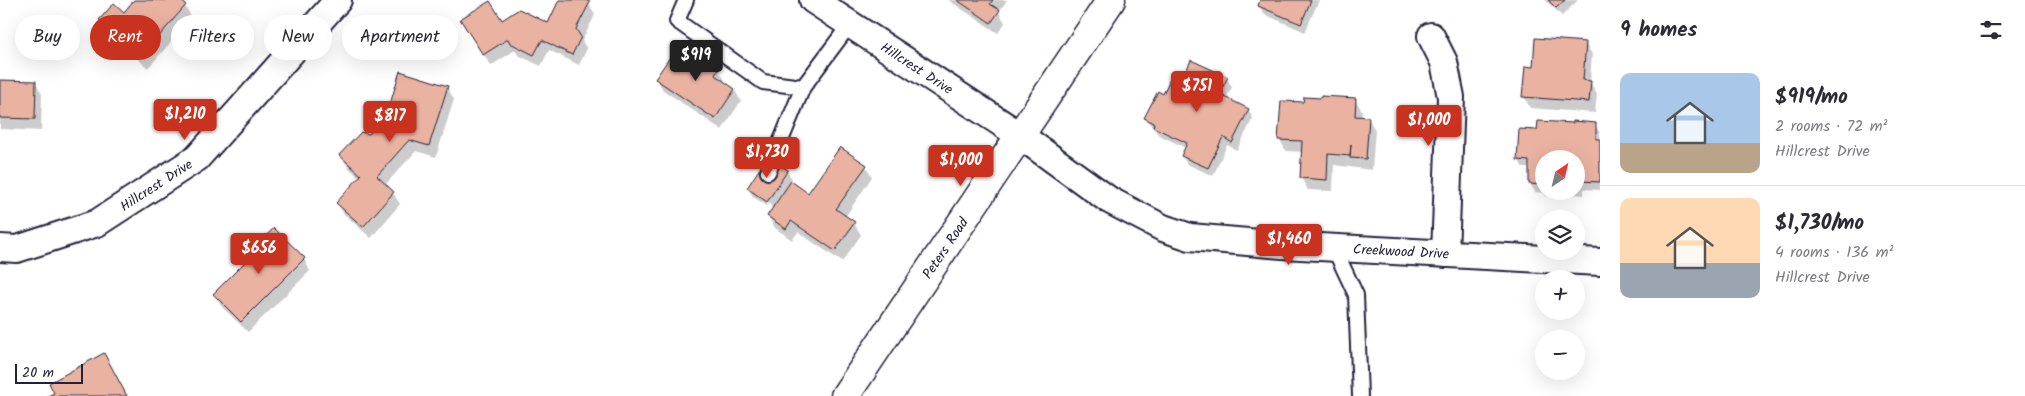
<!DOCTYPE html>
<html lang="en">
<head>
<meta charset="utf-8">
<style>
	body { margin:0; font-family:Kalam,sans-serif; background:#f2f2f3; color:#2b2b33; height:100vh; display:flex; flex-direction:column; font-size:19px; white-space:nowrap }
	* { box-sizing:border-box; margin:0 }
	p { font-size:16px; color:#7c7c81 }
	.icon { flex:none; width:28px; height:28px; fill:none; stroke:currentColor; stroke-width:2; stroke-linecap:round; stroke-linejoin:round }
	.map { position:relative; flex:1; overflow:hidden }
	.drawer { display:flex; flex-direction:column; background:#fff; width:425px }
	.drawer>* { flex:none }
	.top-card { position:absolute; left:15px; top:15px; width:475px; height:45px; display:flex; gap:10px }
	.needle { width:32px; rotate:35deg }
	.fabs { position:absolute; left:1535px; top:150px; display:grid; gap:10px }
	.fabs a { display:grid; place-items:center; width:50px; height:50px; border-radius:50%; background:#fff; box-shadow:0 5px 20px #0002; font-size:25px }
	.scale { position:absolute; left:15px; bottom:12px; width:68px; box-sizing:border-box; padding-left:5px; border:2px solid #22223b; border-top:0; font-size:14px; line-height:18px; white-space:nowrap; color:#22223b; -webkit-text-stroke:4px #fff; paint-order:stroke }
	.price { position:absolute; translate:-50% -42px; padding:0 11px; border-radius:5px; background:#c8321e; color:#fff; font-size:16px; line-height:32px; filter:drop-shadow(0 1px 2px #0008) }
	.price::after { content:''; position:absolute; left:50%; top:30px; width:15px; height:11px; margin-left:-8px; background:inherit; clip-path:polygon(0 0,100% 0,50% 100%) }
	.price.on { background:#222; color:#fff }
	ul { padding:0; list-style:none }
	li { display:flex; align-items:center; gap:15px; height:125px; padding:0 20px }
	li+li { border-top:1px solid #e1e1e2 }
	li span { display:grid; place-items:center; flex:none; width:140px; height:100px; border-radius:10px; color:#555 }
	li>.icon { margin-inline-start:auto }
	span .icon { width:60px; height:60px; fill:#fffc; stroke-width:1 }
	li b { font-size:21px }
	h2 { display:flex; justify-content:space-between; align-items:center; height:60px; padding:0 20px; font-size:21px }
	.chip { padding:0 18px; border-radius:22px; background:#fff; box-shadow:0 5px 20px #0002; font-size:18px; line-height:45px }
	.chip.on { background:#c8321e; color:#fff }
	main { display:flex; flex:1; min-height:0 }
	.map>svg:first-child { display:block }
	.shadow { fill:#0003 }
	.building { fill:#eab2a1; stroke:#22223b }
	.lines { fill:none; stroke-linecap:round; stroke-linejoin:round }
	.lane-casing { stroke:#22223b; stroke-width:18 }
	.street-casing { stroke:#22223b; stroke-width:30 }
	.secondary-casing { stroke:#22223b; stroke-width:31 }
	.lane { stroke:#fff; stroke-width:14 }
	.street { stroke:#fff; stroke-width:26 }
	.secondary { stroke:#fff; stroke-width:28 }
	.labels { text-anchor:middle; stroke-width:5; stroke-linejoin:round; paint-order:stroke }
	.street-label { font-size:14px; fill:#22223b; stroke:#fff }
</style>
</head>
<body>
<main>
<div class="map">
<svg width="1600" height="396" viewBox="0 0 1600 396">
	<rect width="100%" height="100%" fill="#fff"/>
	<filter id="ink" filterUnits="userSpaceOnUse"><feTurbulence type="fractalNoise" baseFrequency=".02" numOctaves="2"/><feDisplacementMap in="SourceGraphic" scale="10" xChannelSelector="R" yChannelSelector="G"/><feConvolveMatrix kernelMatrix="1 2 1 2 8 2 1 2 1" color-interpolation-filters="sRGB"/></filter>
	<g filter="url(#ink)">
		<!-- shadow -->
		<path class="shadow" d="M136 0H178L185 6 192 18 148 68 107 32 100 20 124 14Z
			M561 0H583L589 3 595 15 582 41 587 49 579 65 549 50 541 66 518 55 515 50 491 66 469 31 502 22 548 25Z
			M948 0H1007L999 12 1005 23 998 33Z
			M1262 0H1319L1305 32 1264 14 1259 6Z
			M1545 0H1578L1562 16Z
			M1585 43 1592 54 1590 82 1597 94 1595 113 1530 108 1524 97 1534 68Z
			M684 59 718 69 725 80 724 82 734 89 741 101 722 130 663 90 657 79Z
			M1227 78 1232 87 1226 99 1248 110 1253 118 1237 150 1227 145 1213 176 1187 164 1182 156 1186 148 1159 135 1145 118 1163 95 1182 83Z
			M0 81 36 83 42 94 41 131 0 129Z
			M447 87 454 99 436 157 416 151 385 185 393 193 400 204 371 238 344 214 337 203 360 178 348 167 341 155Z
			M1355 99 1362 111 1361 118H1368L1375 130 1372 170 1334 165 1333 191 1308 190 1301 178 1303 152 1286 151 1280 140 1305 104Z
			M1595 125 1600 133V190L1584 189V195L1572 194 1571 191H1576V159H1544V191H1561L1560 197 1546 196 1544 193 1535 192 1530 183 1531 168H1523L1518 159 1538 132Z
			M866 166 872 177 845 217 854 223 861 235 842 262 798 232 792 240 775 228 768 216 773 210 765 196 763 197 769 207 753 197 748 188 787 171 792 179 790 182 809 195Z
			M304 259 310 271 248 332 221 306 215 294Z"/>
		<!-- building -->
		<path class="building" d="M134 0H180L186 5 141 57 99 20 114 3 124 12Z
			M559 0H585L590 2 576 29 581 37 572 55 542 40 534 55 510 43 508 39 483 55 460 19 490 1 502 20 519 9 548 23Z
			M957 0H993L990 4 1000 10 991 23Z
			M1260 0H1311L1301 24 1258 6Z
			M1548 0H1565L1556 8Z
			M1535 38 1586 42 1583 80 1591 81 1589 102 1522 97 1525 66 1533 67Z
			M690 48 719 68 715 75 735 89 715 119 655 79 674 51 684 57Z
			M1191 60 1228 77 1219 94 1249 109 1232 143 1223 137 1208 168 1181 156 1187 143 1153 127 1154 123 1144 118 1158 91 1163 94 1171 77 1181 82Z
			M400 71 448 86 429 146 409 140 377 176 394 192 363 227 336 203 361 175 339 155 361 132 369 134 387 114Z
			M0 80 36 81 35 119 0 118Z
			M1321 96 1356 98 1355 116 1369 117 1366 159 1350 158 1351 144 1350 156 1328 154 1327 180 1300 178 1302 141 1278 140 1281 101 1303 102 1304 97 1321 98Z
			M1538 121 1573 123V121L1596 123V139H1600V182L1580 181V187H1576V159H1544V188H1540L1541 185 1529 184V161L1517 160 1519 129 1537 130Z
			M840 147 867 165 836 209 855 222 835 251 791 221 786 229 767 216 791 181 808 193Z
			M767 157 788 170 767 202 747 188Z
			M274 228 305 258 241 322 213 294 251 256 248 253Z
			M104 353 127 396H48L54 393 49 383Z"/>
		<g class="lines">
			<!-- lane casing -->
			<g class="lane-casing">
				<path id="lane" d="M686 0 677 21 763 82 803 87
					M768 172 803 87 850 24
					M1334 248 1356 295 1360 396"/>
			</g>
			<!-- street casing -->
			<g class="street-casing">
				<path id="street" d="M813 0 1021 136 1109 200 1163 228 1190 237 1282 245 1600 262
					M1431 36 1444 62 1451 97 1445 254
					M0 248 17 249 97 223 197 158 338 0"/>
			</g>
			<!-- secondary casing -->
			<g class="secondary-casing">
				<path id="secondary" d="M845 396 1111 0"/>
			</g>
			<!-- lane -->
			<use href="#lane" class="lane"/>
			<!-- street -->
			<use href="#street" class="street"/>
			<!-- secondary -->
			<use href="#secondary" class="secondary"/>
		</g>
	</g>
	<g class="labels">
		<!-- street labels -->
		<g class="street-label">
			<text transform="translate(917 68) rotate(33)" y="5">Hillcrest Drive</text>
			<text transform="translate(156 185) rotate(-33)" y="5">Hillcrest Drive</text>
			<text transform="translate(945 248) rotate(-56)" y="5">Peters Road</text>
			<text transform="translate(1401 251) rotate(3)" y="5">Creekwood Drive</text>
		</g>
	</g>
</svg>
<div class="fabs">
<a><svg class="needle" viewBox="-14 -14 28 28"><path d="M0-13l5 13h-10z" fill="#e53935"/><path d="M0 13l5-13h-10z" fill="#7c7c81"/></svg></a>
<a><svg class="icon" aria-label="layers" viewBox="0 0 24 24"><path d="M12 4l9 5-9 5-9-5zM3 14l9 5 9-5"/></svg></a>
<a>+</a>
<a>−</a>
</div>
<div class="scale">20 m</div>
<b class="price on" style="left:696px;top:82px">$919</b>
<b class="price" style="left:1197px;top:113px">$751</b>
<b class="price" style="left:185px;top:141px">$1,210</b>
<b class="price" style="left:390px;top:143px">$817</b>
<b class="price" style="left:1429px;top:147px">$1,000</b>
<b class="price" style="left:767px;top:179px">$1,730</b>
<b class="price" style="left:961px;top:187px">$1,000</b>
<b class="price" style="left:1289px;top:266px">$1,460</b>
<b class="price" style="left:259px;top:275px">$656</b>
<div class="top-card">
<a class="chip">Buy</a>
<a class="chip on">Rent</a>
<a class="chip">Filters</a>
<a class="chip">New</a>
<a class="chip">Apartment</a>
</div>
</div>
<section class="drawer">
<h2>9 homes<svg class="icon" aria-label="filters" viewBox="0 0 24 24"><path d="M4 7h16M4 17h16"/><circle cx="9" cy="7" r="2"/><circle cx="15" cy="17" r="2"/></svg></h2>
<ul>
<li><span style="background:linear-gradient(#a9c7e8 70%,#b9a48a 0)"><svg class="icon" aria-label="home" viewBox="0 0 24 24"><path d="M3 11l9-7 9 7M6 9v11h12V9"/></svg></span><div><b>$919/mo</b><p>2 rooms · 72 m²</p><p>Hillcrest Drive</p></div></li>
<li><span style="background:linear-gradient(#ffd9b3 65%,#9aa5b1 0)"><svg class="icon" aria-label="home" viewBox="0 0 24 24"><path d="M3 11l9-7 9 7M6 9v11h12V9"/></svg></span><div><b>$1,730/mo</b><p>4 rooms · 136 m²</p><p>Hillcrest Drive</p></div></li>
</ul>
</section>
</main>
</body>
</html>
